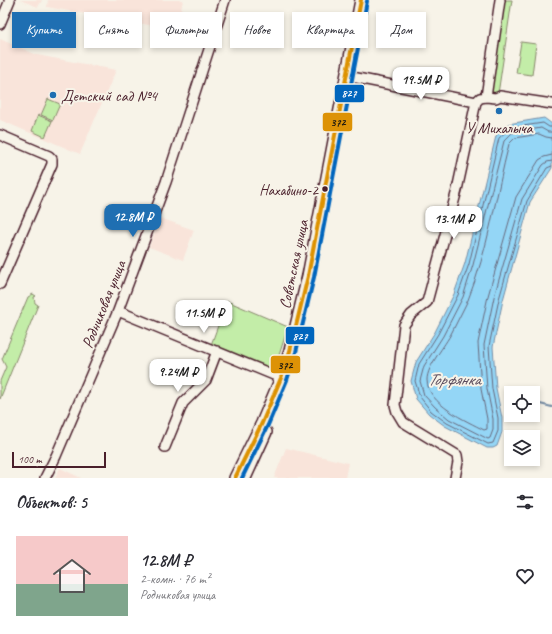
<!DOCTYPE html>
<html lang="ru">
<head>
<meta charset="utf-8">
<style>
	body { margin:0; font-family:Caveat,sans-serif; background:#f2f2f3; color:#2b2b33; height:100vh; display:flex; flex-direction:column; font-size:15px; white-space:nowrap }
	* { box-sizing:border-box; margin:0 }
	p { font-size:13px; color:#7c7c81 }
	.icon { flex:none; width:22px; height:22px; fill:none; stroke:currentColor; stroke-width:2; stroke-linecap:round; stroke-linejoin:round }
	.map { position:relative; height:478px; overflow:hidden }
	.side { display:flex; flex-direction:column; background:#fff; flex:1 }
	.side>* { flex:none }
	.banner { position:absolute; left:12px; top:12px; width:528px; height:36px; display:flex; gap:8px }
	.fabs { position:absolute; left:504px; top:386px; display:grid; gap:8px }
	.fabs a { display:grid; place-items:center; width:36px; height:36px; border-radius:0px; background:#fff; box-shadow:0 2px 6px #0003; font-size:20px }
	.scale { position:absolute; left:12px; bottom:10px; width:94px; box-sizing:border-box; padding-left:4px; border:2px solid #4a1f2b; border-top:0; font-size:11px; line-height:14px; white-space:nowrap; color:#4a1f2b; -webkit-text-stroke:3px #f7f3e8; paint-order:stroke }
	.price { position:absolute; translate:-50% -34px; padding:0 9px; border-radius:8px; background:#fff; color:#222; font-size:13px; line-height:26px; filter:drop-shadow(0 1px 2px #0008) }
	.price::after { content:''; position:absolute; left:50%; top:24px; width:12px; height:9px; margin-left:-6px; background:inherit; clip-path:polygon(0 0,100% 0,50% 100%) }
	.price.on { background:#1f6fb2; color:#fff }
	ul { padding:0; list-style:none }
	li { display:flex; align-items:center; gap:12px; height:100px; padding:0 16px }
	li span { display:grid; place-items:center; flex:none; width:112px; height:80px; border-radius:0px; color:#555 }
	li>.icon { margin-inline-start:auto }
	span .icon { width:48px; height:48px; fill:#fffc; stroke-width:1 }
	li b { font-size:17px }
	h2 { display:flex; justify-content:space-between; align-items:center; height:48px; padding:0 16px; font-size:17px }
	.chip { padding:0 14px; border-radius:0px; background:#fff; box-shadow:0 2px 6px #0003; font-size:14px; line-height:36px }
	.chip.on { background:#1f6fb2; color:#fff }
	.map>svg:first-child { display:block }
	.built { fill:#f9e4da }
	.green { fill:#c3eda8; stroke:#86866a }
	.water { fill:#94d6f6; stroke:#768da5 }
	.lines { fill:none; stroke-linecap:round; stroke-linejoin:round }
	.shore { stroke:#68687c; stroke-width:1 }
	.stream { stroke:#768da5; stroke-width:2 }
	.minor-casing { stroke:#4a1f2b; stroke-width:12 }
	.major-casing { stroke:#4a1f2b; stroke-width:14 }
	.minor { stroke:#f7f3e8; stroke-width:9 }
	.major { stroke:#f7f3e8; stroke-width:11 }
	.bus-1-casing { stroke:#f7f3e8; stroke-width:7 }
	.bus-2-casing { stroke:#f7f3e8; stroke-width:7 }
	.bus-1 { stroke:#dd9206; stroke-width:4 }
	.bus-2 { stroke:#0065bd; stroke-width:4 }
	.poi-dot { fill:#1f6fb2; stroke:#f7f3e8; stroke-width:1.5 }
	.bus-dot { fill:#4a1f2b; stroke:#f7f3e8; stroke-width:1.5 }
	.labels { text-anchor:middle; stroke-width:4; stroke-linejoin:round; paint-order:stroke }
	.bus-label { font-size:15px; fill:#4a1f2b; stroke:#f7f3e8; text-anchor:end }
	.poi-label { font-size:16px; fill:#4a1f2b; stroke:#f7f3e8; text-anchor:start }
	.street-label { font-size:16px; fill:#4a1f2b; stroke:#f7f3e8 }
	.water-label { font-size:17px; font-style:italic; fill:#5c4d5e; stroke:#f7f3e8 }
	.line-badge { stroke:#f7f3e8; stroke-width:1.5 }
	.badge-label { font-size:11px; text-anchor:middle; font-weight:bold; fill:#fff }
	.pale-badge-label { font-size:11px; text-anchor:middle; font-weight:bold; fill:#111 }
</style>
</head>
<body>
<div class="map">
<svg width="552" height="478" viewBox="0 0 552 478">
	<rect width="100%" height="100%" fill="#f7f3e8"/>
	<filter id="ink" filterUnits="userSpaceOnUse"><feTurbulence type="fractalNoise" baseFrequency=".025" numOctaves="2"/><feDisplacementMap in="SourceGraphic" scale="8" xChannelSelector="R" yChannelSelector="G"/><feConvolveMatrix kernelMatrix="1 2 1 2 8 2 1 2 1" color-interpolation-filters="sRGB"/></filter>
	<g filter="url(#ink)">
		<!-- built -->
		<path class="built" d="M20 0H42L38 7Z
			M48 0H183L177 30 47 7Z
			M0 39 37 55 116 70 80 154 0 120Z
			M160 218 194 230 183 260 149 247Z
			M286 448 348 463 345 478H274Z
			M60 468 81 478H55Z"/>
		<!-- green -->
		<path class="green" d="M502 0H512L498 94 488 92Z
			M521 42 536 44 532 75 516 73Z
			M48 99 60 104 53 120 41 115Z
			M38 115 52 121 45 137 32 131Z
			M33 294 36 296 34 297 35 303 38 305 0 399V381L6 367 2 359 28 297Z
			M227 301 288 327 274 371 211 345Z"/>
		<!-- water -->
		<path class="water" d="M544 118 552 124V168L530 202 503 300 493 347 496 388 502 418V432L497 446 493 448H487L445 426 429 414 416 399 411 381 416 362 435 332 454 294 465 263 496 136 508 124Z"/>
		<g class="lines">
			<!-- shore -->
			<path class="shore" d="M552 127H549L543 123 510 128 499 138 469 264 458 295 438 334 419 364 415 381 420 397 431 411 447 423 488 444 493 443 498 431V418L492 389 489 346 499 299 527 201 547 168 552 166
				M552 132H548L541 128 512 133 504 141 473 265 463 297 443 336 424 366 420 381 424 395 435 407 449 419 488 439 490 438 493 430V419L487 389 484 345 494 297 522 199 543 165 547 162 552 161
				M552 138 546 137 539 134 515 138 509 144C496 195 488 250 468 300 463 311 457 321 452 332 445 346 427 366 427 380 427 404 467 421 484 430L487 429V419L481 389 478 343 488 296 516 197 539 160 544 157 552 155"/>
			<!-- stream -->
			<path class="stream" d="M536 403 552 407"/>
			<!-- minor casing -->
			<g class="minor-casing">
				<path id="minor" d="M0 24 10 0H9
					M347 76 476 102
					M486 97 496 98 500 96 552 104
					M0 135 49 156 52 159V164L0 284
					M118 311 281 378
					M165 447 183 403 206 380 217 351
					M45 478 56 456 118 311 166 182 225 0
					M455 478 458 462 457 455 403 422 397 412 395 405 404 325 411 315 427 302 457 190 476 102 480 98 486 97 500 0"/>
			</g>
			<!-- major casing -->
			<g class="major-casing">
				<path id="major" d="M235 478 262 423 281 378 290 351 308 276 361 0
					M245 478 266 432"/>
			</g>
			<!-- minor -->
			<use href="#minor" class="minor"/>
			<!-- major -->
			<use href="#major" class="major"/>
			<!-- bus-1 casing -->
			<g class="bus-1-casing">
				<path id="bus-1" d="M235 478 262 423 281 378 290 351 308 276 361 0"/>
			</g>
			<!-- bus-2 casing -->
			<g class="bus-2-casing">
				<path id="bus-2" d="M242 478 268 425 287 380 296 352 314 277 367 1"/>
			</g>
			<!-- bus-1 -->
			<use href="#bus-1" class="bus-1"/>
			<!-- bus-2 -->
			<use href="#bus-2" class="bus-2"/>
		</g>
	</g>
	<!-- markers -->
	<g class="poi-dot">
		<circle cx="53" cy="95" r="4"/>
		<circle cx="499" cy="111" r="4"/>
	</g>
	<circle class="bus-dot" cx="325" cy="189" r="3.5"/>
	<g class="labels">
		<!-- bus labels -->
		<g class="bus-label">
			<text x="318" y="195">Нахабино-2</text>
		</g>
		<!-- poi labels -->
		<g class="poi-label">
			<text x="61" y="101">Детский сад №4</text>
			<text x="499" y="133" text-anchor="middle">У Михалыча</text>
		</g>
		<!-- street labels -->
		<g class="street-label">
			<text transform="translate(293 264) rotate(-78)" y="6">Советская улица</text>
			<text transform="translate(103 304) rotate(-68)" y="6">Родниковая улица</text>
		</g>
		<!-- water labels -->
		<g class="water-label">
			<text x="454" y="385">Торфянка</text>
		</g>
	</g>
	<g class="line-badge">
		<rect x="334" y="84" width="31" height="19" rx="4" fill="#0065bd"/>
		<rect x="322" y="112" width="31" height="20" rx="4" fill="#dd9206"/>
		<rect x="285" y="326" width="30" height="19" rx="4" fill="#0065bd"/>
		<rect x="270" y="355" width="31" height="19" rx="4" fill="#dd9206"/>
	</g>
	<g class="badge-label">
		<text x="349" y="97">827</text>
		<text x="300" y="340">827</text>
	</g>
	<g class="pale-badge-label">
		<text x="338" y="126">372</text>
		<text x="285" y="369">372</text>
	</g>
</svg>
<div class="fabs">
<a><svg class="icon" aria-label="locate" viewBox="0 0 24 24"><circle cx="12" cy="12" r="6"/><path d="M12 2v4M12 18v4M2 12h4M18 12h4"/></svg></a>
<a><svg class="icon" aria-label="layers" viewBox="0 0 24 24"><path d="M12 4l9 5-9 5-9-5zM3 14l9 5 9-5"/></svg></a>
</div>
<div class="scale">100 m</div>
<b class="price" style="left:421px;top:101px">19.5M ₽</b>
<b class="price on" style="left:133px;top:238px">12.8M ₽</b>
<b class="price" style="left:454px;top:240px">13.1M ₽</b>
<b class="price" style="left:204px;top:334px">11.5M ₽</b>
<b class="price" style="left:178px;top:393px">9.24M ₽</b>
<div class="banner">
<a class="chip on">Купить</a>
<a class="chip">Снять</a>
<a class="chip">Фильтры</a>
<a class="chip">Новое</a>
<a class="chip">Квартира</a>
<a class="chip">Дом</a>
</div>
</div>
<section class="side">
<h2>Объектов: 5<svg class="icon" aria-label="filters" viewBox="0 0 24 24"><path d="M4 7h16M4 17h16"/><circle cx="9" cy="7" r="2"/><circle cx="15" cy="17" r="2"/></svg></h2>
<ul>
<li><span style="background:linear-gradient(#f6c9c9 60%,#7fa58c 0)"><svg class="icon" aria-label="home" viewBox="0 0 24 24"><path d="M3 11l9-7 9 7M6 9v11h12V9"/></svg></span><div><b>12.8M ₽</b><p>2-комн. · 76 m²</p><p>Родниковая улица</p></div><svg class="icon" aria-label="heart" viewBox="0 0 24 24"><path d="M12 20l-8-8c-3-5 5-10 8-4 3-6 11-1 8 4z"/></svg></li>
</ul>
</section>
</body>
</html>
